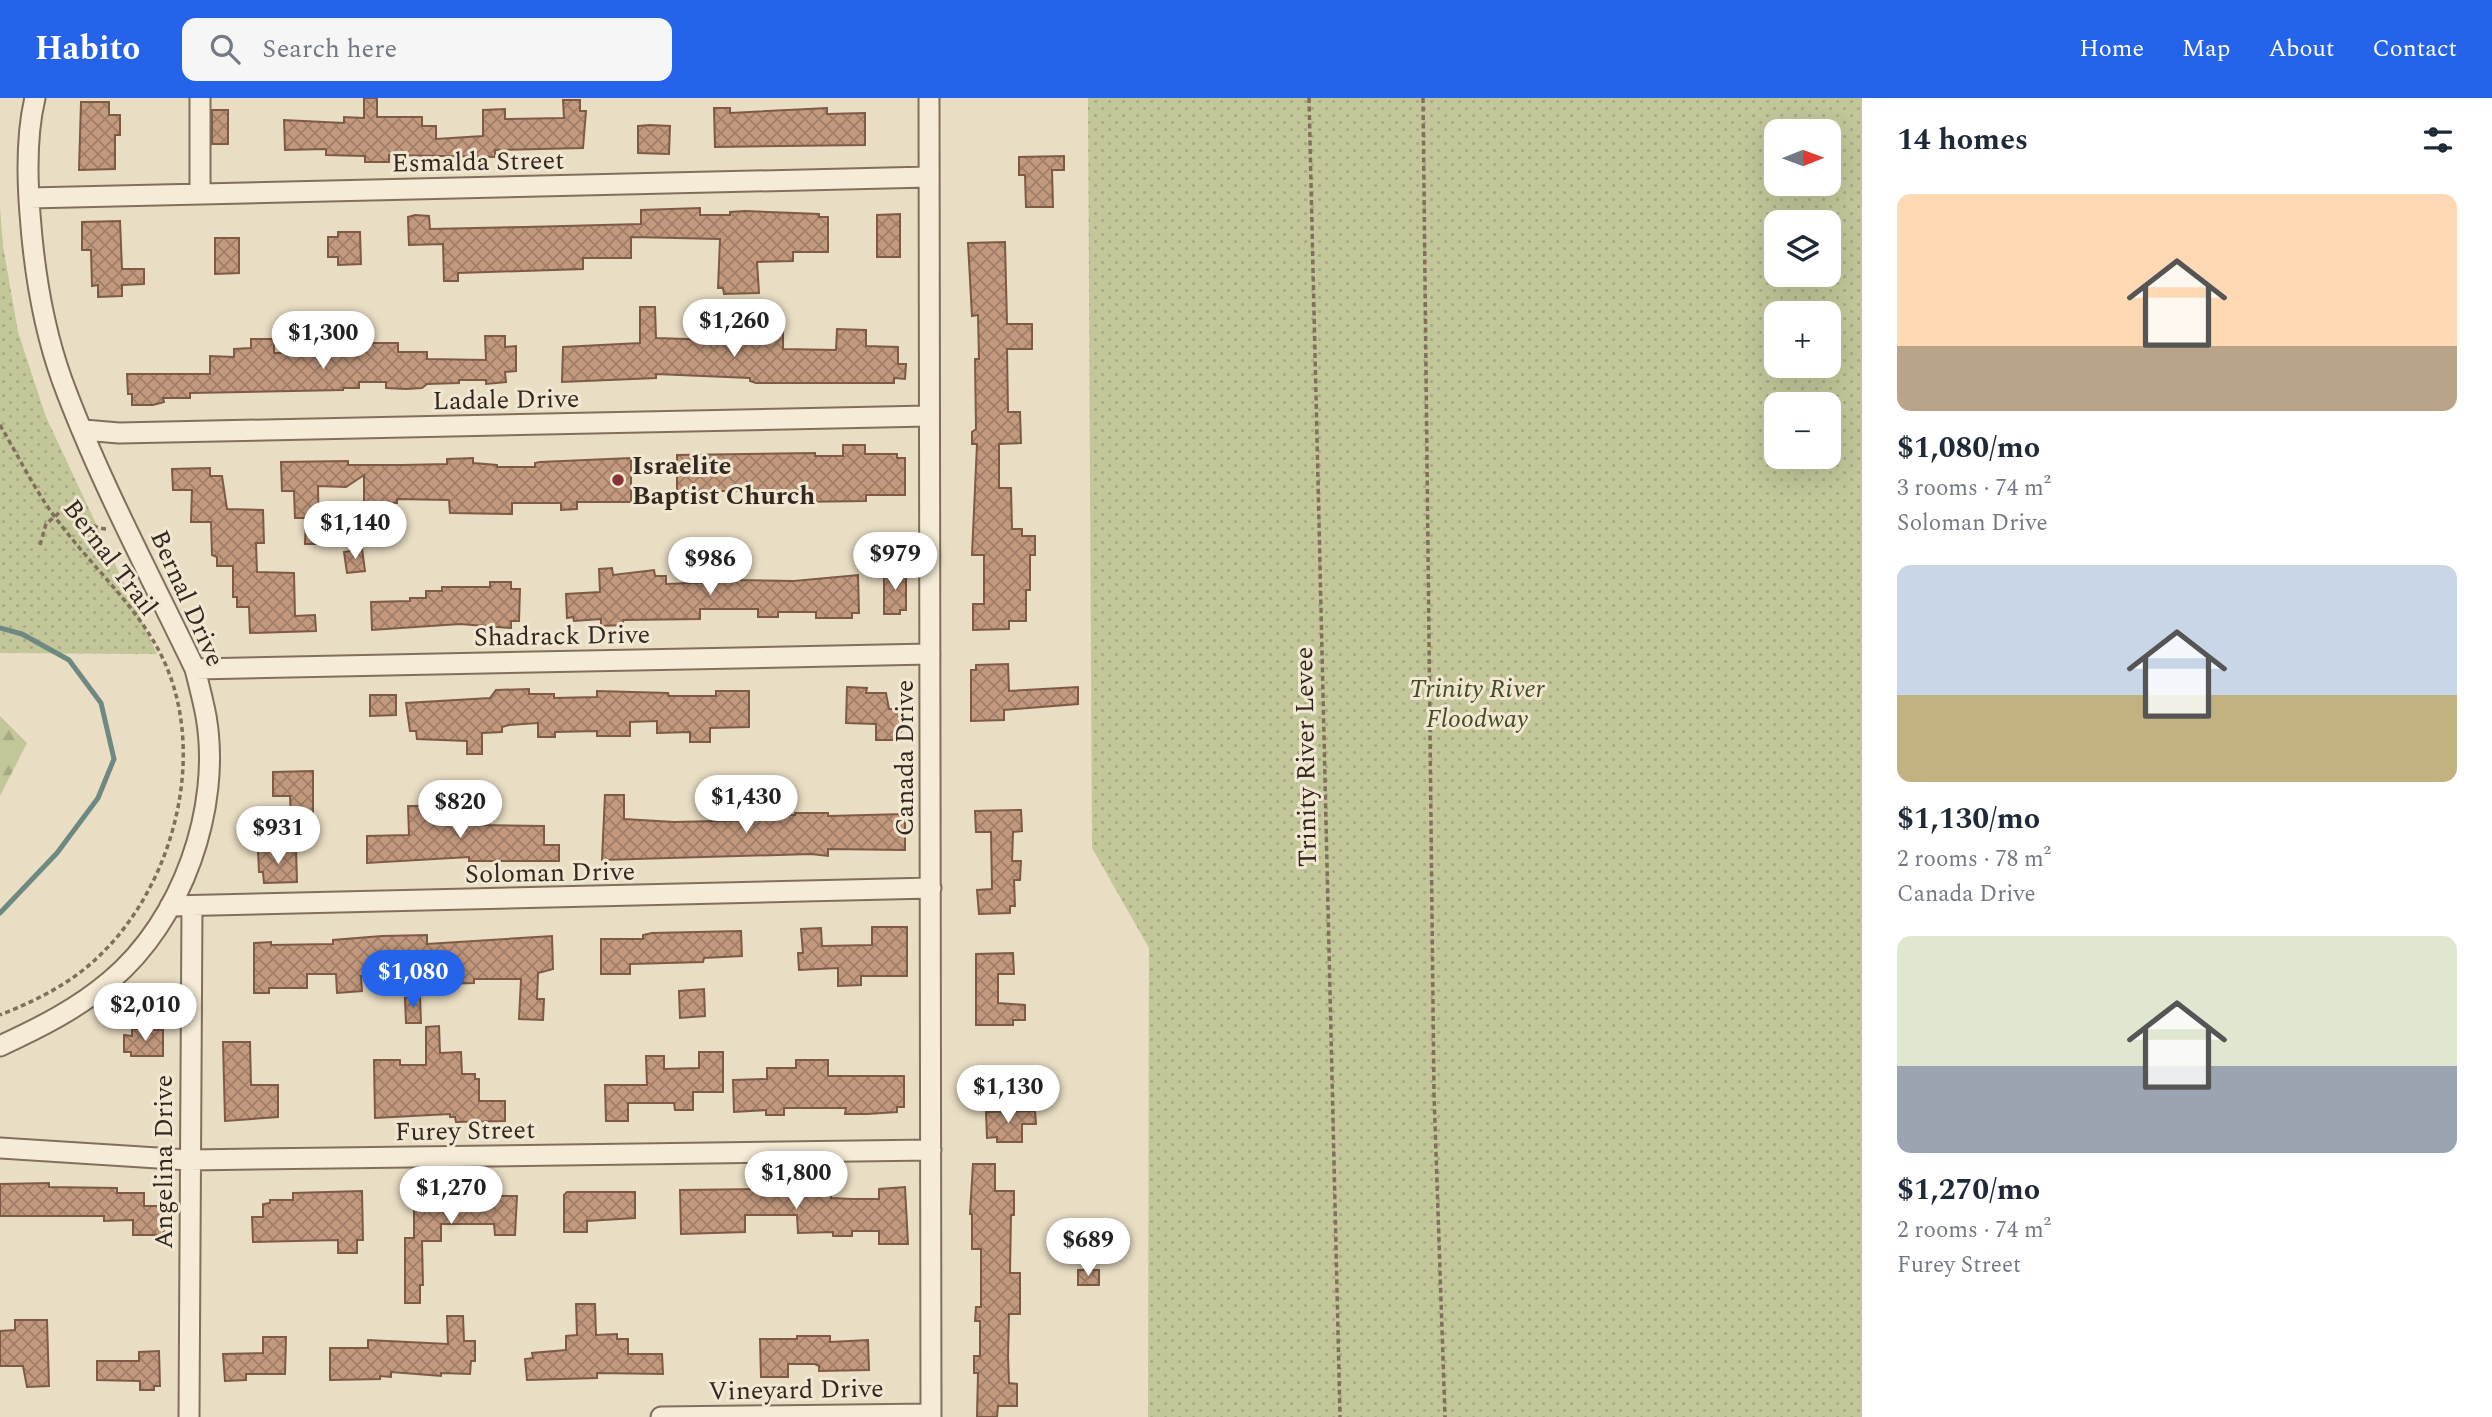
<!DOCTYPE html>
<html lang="en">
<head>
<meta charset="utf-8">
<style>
	body { margin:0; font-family:Spectral,serif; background:#f6f6f7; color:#1f2937; height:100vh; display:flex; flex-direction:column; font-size:26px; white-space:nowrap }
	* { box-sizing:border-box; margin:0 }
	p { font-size:23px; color:#747a83 }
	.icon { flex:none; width:38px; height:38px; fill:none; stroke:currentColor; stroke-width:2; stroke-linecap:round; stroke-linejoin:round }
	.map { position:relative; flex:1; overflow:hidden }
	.panel { display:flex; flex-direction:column; background:#fff; width:630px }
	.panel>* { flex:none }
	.needle { width:46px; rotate:89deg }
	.fabs { position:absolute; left:1764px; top:21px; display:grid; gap:14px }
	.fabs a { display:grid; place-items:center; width:77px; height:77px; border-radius:14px; background:#fff; box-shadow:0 7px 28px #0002; font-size:35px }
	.price { position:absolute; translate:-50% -60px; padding:0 16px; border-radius:24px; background:#fff; color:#222; font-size:23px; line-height:46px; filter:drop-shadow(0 2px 4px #0008) }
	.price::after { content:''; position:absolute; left:50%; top:42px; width:21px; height:16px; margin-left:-10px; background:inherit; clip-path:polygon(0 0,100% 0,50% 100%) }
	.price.active { background:#2563eb; color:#fff }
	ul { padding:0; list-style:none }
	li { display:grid; align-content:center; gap:14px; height:371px; padding:0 35px }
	li span { display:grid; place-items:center; height:217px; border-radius:14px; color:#555 }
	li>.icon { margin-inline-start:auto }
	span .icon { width:126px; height:126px; fill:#fffc; stroke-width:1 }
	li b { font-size:30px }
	h2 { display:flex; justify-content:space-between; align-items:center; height:84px; padding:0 35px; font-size:30px }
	header { display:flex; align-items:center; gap:42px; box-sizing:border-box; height:98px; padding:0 35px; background:#2563eb; color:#fff }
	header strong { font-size:33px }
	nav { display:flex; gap:38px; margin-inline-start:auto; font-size:24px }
	.search { width:490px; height:63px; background:#f6f6f7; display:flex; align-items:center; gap:18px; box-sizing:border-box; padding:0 24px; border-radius:14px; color:#747a83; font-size:26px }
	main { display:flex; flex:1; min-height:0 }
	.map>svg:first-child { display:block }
	.forest { fill:url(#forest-firs) }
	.park { fill:url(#park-dots); fill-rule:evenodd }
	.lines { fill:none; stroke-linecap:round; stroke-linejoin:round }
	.stream { stroke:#6d8982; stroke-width:5 }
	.building { fill:url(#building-cross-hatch); stroke:#7e5a45; stroke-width:2 }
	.minor-casing { stroke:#816f5c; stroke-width:23 }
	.path { stroke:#816f5c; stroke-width:3.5; stroke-dasharray:5 3.5; stroke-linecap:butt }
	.minor { stroke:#f5ebd6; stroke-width:19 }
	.poi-dot { fill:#8a3336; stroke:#f1e7d2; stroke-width:2.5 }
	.labels { text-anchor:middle; stroke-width:6; stroke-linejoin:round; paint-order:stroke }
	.street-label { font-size:26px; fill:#33281f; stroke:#f1e7d2 }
	.poi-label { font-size:26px; font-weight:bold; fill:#33281f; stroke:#f1e7d2; text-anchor:start }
	.park-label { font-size:26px; font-style:italic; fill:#454d27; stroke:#f1e7d2 }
</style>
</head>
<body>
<header>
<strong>Habito</strong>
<div class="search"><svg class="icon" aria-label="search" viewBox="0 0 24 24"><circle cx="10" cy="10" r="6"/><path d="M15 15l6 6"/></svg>Search here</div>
<nav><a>Home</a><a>Map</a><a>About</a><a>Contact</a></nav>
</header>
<main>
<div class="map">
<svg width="1862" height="1319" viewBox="0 0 1862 1319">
	<defs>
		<pattern id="forest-firs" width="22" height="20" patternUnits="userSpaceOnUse" patternTransform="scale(1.75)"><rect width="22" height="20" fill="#c2c699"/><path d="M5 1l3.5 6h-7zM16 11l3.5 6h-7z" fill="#a7aa83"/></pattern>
		<pattern id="park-dots" width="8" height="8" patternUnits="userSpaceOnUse" patternTransform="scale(1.75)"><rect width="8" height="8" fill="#c2c699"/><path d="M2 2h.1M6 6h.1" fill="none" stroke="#a7aa83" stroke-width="1.8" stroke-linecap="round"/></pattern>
		<pattern id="building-cross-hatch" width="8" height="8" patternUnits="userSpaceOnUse" patternTransform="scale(1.75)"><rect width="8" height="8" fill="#c3997e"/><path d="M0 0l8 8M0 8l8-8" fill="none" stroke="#9f7d67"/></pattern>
	</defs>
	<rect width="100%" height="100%" fill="#e9ddc4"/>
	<!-- forest -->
	<path class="forest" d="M0 618 27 645 0 698Z"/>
	<!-- park -->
	<path class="park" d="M1088 0H1862V1319H1148L1149 850 1092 750ZM1829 33V86H1776V33ZM1829 124V177H1776V124ZM1776 215H1829V268H1776ZM1776 306H1829V359H1776Z
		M0 109 3 148 18 234 46 319 157 556 0 555Z"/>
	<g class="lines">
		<!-- stream -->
		<path class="stream" d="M0 530 22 536 69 562 101 605 114 661 98 700 57 755 0 815"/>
	</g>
	<!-- building -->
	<path class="building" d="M364 0H377V19H422V28H436V41L483 38V12L505 11V21L564 20 563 2H580V13H586L583 50 495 52V59L389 57V64H365V58L326 57V51L285 52 284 22 344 25V19L364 20Z
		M81 4H109V17H120V37H115V71L79 72Z
		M714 10H730V15L827 10V16L865 15V47L715 49Z
		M212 12H228V46H212Z
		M650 27 670 28 669 56 638 55V28Z
		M1064 58V72H1052L1053 109H1026L1025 77H1019V59Z
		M700 110V117H730V114L745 113 819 116V119H828V154H793V163L757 164 759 195 724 196 723 190H718L720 141 631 139V160H583V171L458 175V183H444L443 146 409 147 408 119 415 117 429 118 430 131 526 129 641 126V112Z
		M900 116V159H877V117Z
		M120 123 122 171H144V186L122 187V198L98 199V187L92 188 91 152H82V124Z
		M338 134H360L361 166 338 167V159H328V139H338Z
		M215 140H239V175L215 176Z
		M1005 144 1007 226H1032V251H1007L1008 314H1020L1021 345 999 346V390H1011L1012 431H1022V438H1035V457H1030V492H1026V523H1009V531L973 532V506H984V457H972L977 346H972V334L976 331 975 261H979L978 217 972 218 968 145Z
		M640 209H655L656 240 717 242 718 239 750 240V235L783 234V251L836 252 837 231 866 232V248L898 249V266H906L905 281 894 280V285H756L750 283V280L656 276V280L562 284 563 249 640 245Z
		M485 238H505V249L516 248V273L505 274 506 284 486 286V282H459V285L427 286 422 290 406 291 386 290V284H359V290H343V292L190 295V300H163L164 304 153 307H132V296H128L127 276H210V258L234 259V251L251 250V241H274V255L365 254V245H398V254H427V261L486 262Z
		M843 347H865V356H897V360H905V397H866V403L794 404V400H758V393H677V357L815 355V358H843Z
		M473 360V365L497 367V369H535V365L540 364 631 360V404H577V411L561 412V405H512V416L450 415 449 402 397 401V405H364V377L346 389 318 388 319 446H305L306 420H295L294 393H282L281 364 348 363V367H403L447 366V361Z
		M210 370V378H222L227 411 263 412 264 445H256L257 474 294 475 295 518 315 517 316 533 250 535 249 509H237V499H233V468H217V459L212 457 211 424H191L192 392H173L172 371Z
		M362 451 365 473 347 475 344 454Z
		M716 463H739V482L794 483 858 477 859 515H852V520H816V514H778V519H758V511H700V521L623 522V527L601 528V521L574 523 573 519 567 520 566 496 600 494 599 471 612 470 613 477 654 472 655 478H666V486L716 484Z
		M884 474H906V512H900V516H884Z
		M490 484H511V491H520L519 523H511V530L460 526 372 532 371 504 410 503V500H426V493H442V489H490Z
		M1008 566 1009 593 1078 589V606L1004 612V622L971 623V572H976V567Z
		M847 589 867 590 866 595H886L889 611H903L905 629 898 637V642H876V626L846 625Z
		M529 591V596H554V600L597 599V593L668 595 669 598H716V593H749V629L710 630V644H690V634L657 635V623L630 624V638H597V633L555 634V639H538V625L509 627 502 629V634L482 635V656H467V643L417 641 416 633H410L406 605 490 600 496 592Z
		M370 597H396V617L370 618Z
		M313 673V743H292L290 698H273V674Z
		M605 697H624V721L674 724 758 722 759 717H795V715H828V718L905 716V752L828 751V758L811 756 602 762Z
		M408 708H438V714L478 713V727L544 728V747H559V763H469V759L367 765V738L409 737Z
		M1021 712 1022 733 1013 734 1012 763H1021L1020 782H1014L1015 808H1010V815L979 816 977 792 992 791 991 734H976L975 713Z
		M296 751 297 784 264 785 263 774H259L258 752Z
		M872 829H907V878H861V887L838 888V870L799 872 798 855H803L801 831 821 830 822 848 872 847Z
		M741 833 742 858 704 860 703 864 630 866V876H601V841H643V837L652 835Z
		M427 837V846L552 838 553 871 538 875 537 901H544L543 922 519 921 521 881H474V885L446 886V872L399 871V878H361L362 893 337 895 336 876H307V890H269V895H254V845L271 844V847L333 846V842L382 838Z
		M1013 855 1014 876H998V905L1025 907V922H1013V927H976V856Z
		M704 891 705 918 680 920 679 893Z
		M420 899 421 925H406L405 900Z
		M439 928 440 955 461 954 462 976H475V981H479V1003H505V1023L456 1024 455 1019H450V1016L375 1020 374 962H400V967H426V929Z
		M132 931 163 932V958H131V954H124V937L132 938Z
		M223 944H250L251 987H278V1019L225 1023Z
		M699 954H723V994H693V1012H675L674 1005H628V1023H606L605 987H647L646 958H664V971L699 970Z
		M796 962H828V978H904V1009H897V1014L867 1016H845L846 1010H784V1017H766V1012L734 1014 733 982 767 981V970H796Z
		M1035 1013 1036 1026H1022V1044H997V1039L987 1040 986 1014Z
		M973 1066H995V1093H1014V1117H1011L1010 1175H1020V1216H1009L1008 1258 1009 1285 1017 1286V1308H998L997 1319H977L978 1275H974V1258H980V1223H975L976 1209H981V1151H972V1116H970Z
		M49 1085V1089L117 1090V1095H144V1108H163L164 1137H133V1122L104 1123V1118H0V1086Z
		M774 1087 820 1088V1094H831V1100L852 1101H879V1091L905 1089 908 1146H879V1133H852V1138H833V1134L798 1135 797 1117H745V1134L681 1136 680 1092 774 1091Z
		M362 1093 363 1142H357V1155H338V1142L253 1144 252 1119H263V1106L270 1105V1102H293V1095Z
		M414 1093H431V1097L517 1098 515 1137H495L494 1126H441V1143H422L423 1187H420V1205H405V1140H414Z
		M567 1094H635V1120L587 1123V1134H564V1097Z
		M1078 1172H1099V1187H1078Z
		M576 1206H595L596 1237 617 1236V1241H628V1256H662L663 1276 597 1275V1280L527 1282 525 1261 533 1260 532 1255 566 1252V1238L577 1237Z
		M447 1218H463L464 1243H475V1263H471L470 1276 441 1275V1278L391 1274V1279L380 1278V1281L330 1282V1250H368V1242L448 1246Z
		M15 1222H47L49 1288 27 1289 23 1268H0V1233L15 1232Z
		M797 1238H830V1244L868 1242 869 1272 819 1273V1268L815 1266H788V1279H761L760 1241H797Z
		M263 1239H286L285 1276H246V1282L225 1283 223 1256 263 1255Z
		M159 1253 160 1288H154V1292H140V1283L97 1282V1263H139V1254Z"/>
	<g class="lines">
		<!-- minor casing -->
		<g class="minor-casing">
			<path id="minor" d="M200 0V96
				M929 0 931 1319
				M29 100 929 79
				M84 332 119 335 929 318
				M195 571 930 556
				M170 808 931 790
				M0 948C39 930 77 911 110 883 182 823 222 710 206 618 203 602 199 587 195 571 150 477 98 380 62 282 43 229 34 172 30 116 27 78 26 37 35 0
				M0 1050 189 1062 931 1052
				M189 1319 192 809
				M661 1319 931 1316"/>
		</g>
		<!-- path -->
		<path class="path" d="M1309 0 1340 1319
			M1423 0 1434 996 1445 1319
			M0 327C20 361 37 397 61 427 95 472 140 511 164 563 208 659 173 790 96 861 68 887 35 903 0 917
			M40 447 46 426 60 414C77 413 88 430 106 431"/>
		<!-- minor -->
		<use href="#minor" class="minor"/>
	</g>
	<!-- markers -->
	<circle class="poi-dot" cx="618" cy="382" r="7"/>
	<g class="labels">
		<!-- street labels -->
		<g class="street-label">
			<text transform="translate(478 63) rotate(-1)" y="9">Esmalda Street</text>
			<text transform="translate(506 301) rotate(-1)" y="9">Ladale Drive</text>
			<text transform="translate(111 459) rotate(53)" y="9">Bernal Trail</text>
			<text transform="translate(188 500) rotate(66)" y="9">Bernal Drive</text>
			<text transform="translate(562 537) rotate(-1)" y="9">Shadrack Drive</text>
			<text transform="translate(1305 659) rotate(-91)" y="9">Trinity River Levee</text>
			<text transform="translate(904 660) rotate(-90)" y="9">Canada Drive</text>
			<text transform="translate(550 774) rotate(-1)" y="9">Soloman Drive</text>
			<text transform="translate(465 1032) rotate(-1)" y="9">Furey Street</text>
			<text transform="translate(163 1064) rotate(-90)" y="9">Angelina Drive</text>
			<text transform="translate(796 1291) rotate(-1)" y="9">Vineyard Drive</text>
		</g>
		<!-- poi labels -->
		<g class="poi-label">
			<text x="632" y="376">Israelite<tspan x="632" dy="30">Baptist Church</tspan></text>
		</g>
		<!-- park labels -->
		<g class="park-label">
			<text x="1477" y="599">Trinity River<tspan x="1477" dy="30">Floodway</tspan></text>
		</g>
	</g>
</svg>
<div class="fabs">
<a><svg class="needle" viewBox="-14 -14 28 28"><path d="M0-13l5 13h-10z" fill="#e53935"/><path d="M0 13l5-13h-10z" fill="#747a83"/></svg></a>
<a><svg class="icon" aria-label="layers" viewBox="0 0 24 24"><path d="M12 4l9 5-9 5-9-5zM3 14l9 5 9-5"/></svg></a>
<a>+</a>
<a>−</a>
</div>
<b class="price" style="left:734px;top:261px">$1,260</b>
<b class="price" style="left:323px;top:273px">$1,300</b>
<b class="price" style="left:355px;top:463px">$1,140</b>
<b class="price" style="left:895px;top:494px">$979</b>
<b class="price" style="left:710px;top:499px">$986</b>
<b class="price" style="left:746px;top:737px">$1,430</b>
<b class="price" style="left:460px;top:742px">$820</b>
<b class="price" style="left:278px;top:768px">$931</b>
<b class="price active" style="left:413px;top:912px">$1,080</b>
<b class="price" style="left:145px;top:945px">$2,010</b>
<b class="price" style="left:1008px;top:1027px">$1,130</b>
<b class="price" style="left:796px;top:1113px">$1,800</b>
<b class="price" style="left:451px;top:1128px">$1,270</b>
<b class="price" style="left:1088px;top:1180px">$689</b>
</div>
<section class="panel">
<h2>14 homes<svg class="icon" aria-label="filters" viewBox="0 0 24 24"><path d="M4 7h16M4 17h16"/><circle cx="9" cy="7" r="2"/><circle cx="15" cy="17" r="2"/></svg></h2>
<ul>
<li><span style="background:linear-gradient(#ffd9b3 70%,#b9a48a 0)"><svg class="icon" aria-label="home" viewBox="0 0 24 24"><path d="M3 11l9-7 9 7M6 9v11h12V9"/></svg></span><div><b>$1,080/mo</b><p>3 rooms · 74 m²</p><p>Soloman Drive</p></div></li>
<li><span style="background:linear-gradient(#c9d6e8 60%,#c2b280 0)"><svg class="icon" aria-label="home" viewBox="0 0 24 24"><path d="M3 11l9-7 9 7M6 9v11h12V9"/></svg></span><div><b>$1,130/mo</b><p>2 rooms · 78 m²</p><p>Canada Drive</p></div></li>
<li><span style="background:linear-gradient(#dfe7d0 60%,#9aa5b1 0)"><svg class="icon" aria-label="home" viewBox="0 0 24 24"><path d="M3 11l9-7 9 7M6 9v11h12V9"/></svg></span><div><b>$1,270/mo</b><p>2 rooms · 74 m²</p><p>Furey Street</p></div></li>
</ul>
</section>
</main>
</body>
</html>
